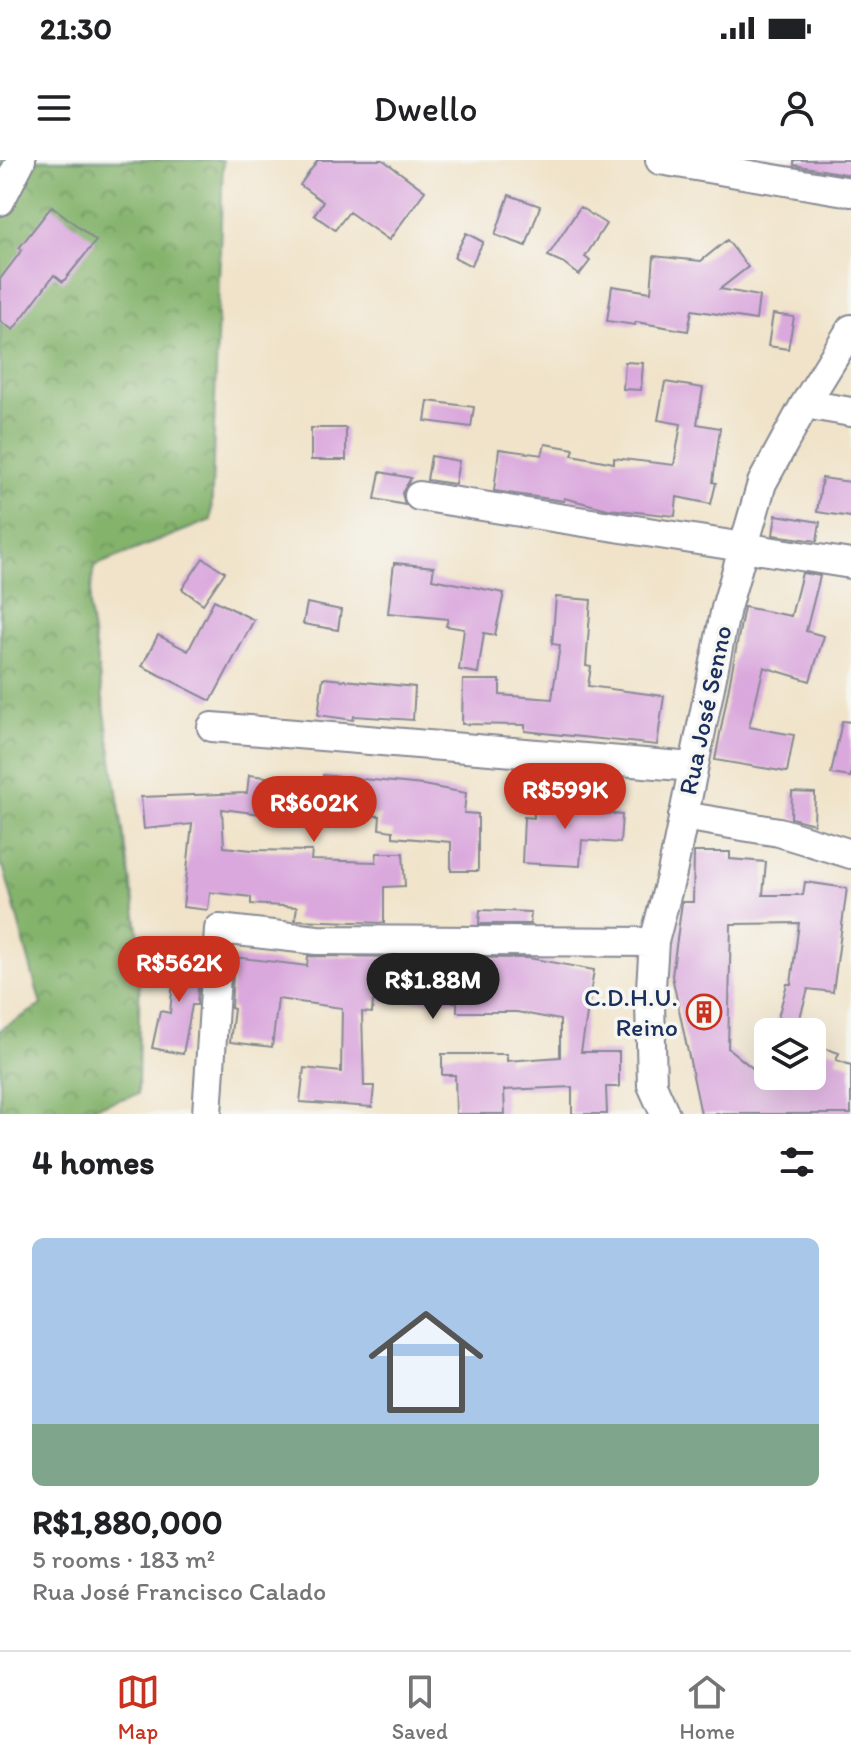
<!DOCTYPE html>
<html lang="en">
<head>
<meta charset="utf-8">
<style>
	body { margin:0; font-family:Itim,sans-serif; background:#f2f2f2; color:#202124; height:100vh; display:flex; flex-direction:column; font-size:30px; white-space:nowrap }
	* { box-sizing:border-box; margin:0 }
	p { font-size:26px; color:#757577 }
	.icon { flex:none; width:44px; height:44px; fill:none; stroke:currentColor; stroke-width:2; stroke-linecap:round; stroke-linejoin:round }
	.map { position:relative; height:954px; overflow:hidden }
	.panel { display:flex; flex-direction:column; background:#fff; flex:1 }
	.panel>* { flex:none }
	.fabs { position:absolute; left:754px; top:858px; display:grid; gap:16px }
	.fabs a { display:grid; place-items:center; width:72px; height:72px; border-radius:12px; background:#fff; box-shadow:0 8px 32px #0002; font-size:40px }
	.price { position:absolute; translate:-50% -68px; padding:0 18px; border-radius:28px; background:#c8321e; color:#fff; font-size:26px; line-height:52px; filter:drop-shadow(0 2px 4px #0008) }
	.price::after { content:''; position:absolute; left:50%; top:48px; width:24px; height:18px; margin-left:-12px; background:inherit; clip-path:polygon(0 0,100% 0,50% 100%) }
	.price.active { background:#222; color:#fff }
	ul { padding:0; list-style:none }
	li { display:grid; align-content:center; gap:16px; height:424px; padding:0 32px }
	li+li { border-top:2px solid #e0e0e0 }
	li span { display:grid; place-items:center; height:248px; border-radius:12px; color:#555 }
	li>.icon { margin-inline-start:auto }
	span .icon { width:144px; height:144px; fill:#fffc; stroke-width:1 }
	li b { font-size:34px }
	h2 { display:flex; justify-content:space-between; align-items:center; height:96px; padding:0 32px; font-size:34px }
	.status { display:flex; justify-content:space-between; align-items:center; height:56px; padding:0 40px; background:#fff; direction:ltr }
	.status svg { height:22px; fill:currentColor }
	header { display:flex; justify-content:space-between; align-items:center; height:104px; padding:0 32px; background:#fff; font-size:36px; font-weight:600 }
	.dock { display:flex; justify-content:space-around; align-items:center; height:112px; border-top:2px solid #e0e0e0; background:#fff; font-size:22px; color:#757577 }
	.dock a { display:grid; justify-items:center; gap:4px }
	.dock .active { color:#c8321e }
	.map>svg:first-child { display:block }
	.forest { fill:url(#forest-crowns); stroke:#507165; stroke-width:2 }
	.building { fill:#daa8dd }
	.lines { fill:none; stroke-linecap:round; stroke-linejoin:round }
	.minor-casing { stroke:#868994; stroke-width:32 }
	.minor { stroke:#fff; stroke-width:28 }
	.labels { text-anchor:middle; stroke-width:7; stroke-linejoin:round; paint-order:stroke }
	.street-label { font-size:26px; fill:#1b2f5e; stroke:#f6f6f2 }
	.poi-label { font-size:26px; fill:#1b2f5e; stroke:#f6f6f2; text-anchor:end }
</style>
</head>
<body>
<div class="status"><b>21:30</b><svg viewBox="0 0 49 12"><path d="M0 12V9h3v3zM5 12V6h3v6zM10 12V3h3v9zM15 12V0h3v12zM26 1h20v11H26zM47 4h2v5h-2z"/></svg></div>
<header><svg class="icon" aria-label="menu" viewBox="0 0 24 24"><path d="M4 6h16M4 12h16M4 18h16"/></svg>Dwello<svg class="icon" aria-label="person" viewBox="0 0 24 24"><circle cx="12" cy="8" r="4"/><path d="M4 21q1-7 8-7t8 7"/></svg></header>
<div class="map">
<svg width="851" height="954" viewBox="0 0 851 954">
	<defs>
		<pattern id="forest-crowns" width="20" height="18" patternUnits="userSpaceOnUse" patternTransform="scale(2)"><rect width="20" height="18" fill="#84b36c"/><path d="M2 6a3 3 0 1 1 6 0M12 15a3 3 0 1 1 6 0" fill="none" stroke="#6b925c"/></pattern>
	</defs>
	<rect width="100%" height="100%" fill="#f6f6f2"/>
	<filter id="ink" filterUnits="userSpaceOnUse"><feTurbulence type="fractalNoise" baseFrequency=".0125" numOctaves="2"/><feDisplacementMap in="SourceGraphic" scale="16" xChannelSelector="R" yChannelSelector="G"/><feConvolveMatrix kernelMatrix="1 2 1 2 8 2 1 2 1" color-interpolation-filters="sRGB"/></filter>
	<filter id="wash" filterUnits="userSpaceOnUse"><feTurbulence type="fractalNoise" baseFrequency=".006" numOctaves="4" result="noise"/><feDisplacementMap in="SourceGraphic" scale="32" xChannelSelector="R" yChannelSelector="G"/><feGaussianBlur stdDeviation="1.8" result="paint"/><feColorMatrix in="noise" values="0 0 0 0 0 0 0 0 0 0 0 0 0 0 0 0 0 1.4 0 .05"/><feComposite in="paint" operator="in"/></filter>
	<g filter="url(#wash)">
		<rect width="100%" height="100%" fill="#f0e3c9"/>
		<!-- forest -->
		<path class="forest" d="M0 0H223L211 360 94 406 89 448 140 782 138 934 91 948 90 954H0V870L41 845 4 709 0 706Z"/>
		<g id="blocks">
			<!-- building -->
			<path class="building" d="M318 0H383L425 31 389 80 349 52 335 70 314 55 323 42 300 25Z
				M794 0H851V15L794 5Z
				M509 35 540 46 526 86 495 75Z
				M52 46 96 81 63 122 54 115 13 170 0 161V119L22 90 19 88Z
				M580 47 606 64 585 97 590 101 579 115 564 103 548 96Z
				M466 73 483 82 471 106 454 97Z
				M727 80 748 107 720 129 759 136 756 160 692 150 688 171 636 162 635 165 607 161 612 126 651 132 654 96 701 101Z
				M773 154 794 157 788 189 768 186Z
				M625 202 643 203 641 230 623 229Z
				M665 222 703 228 697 264 720 268 713 322 716 323 711 344 677 337 675 356 608 349 564 338V341L494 331 499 289 542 295 545 284 574 289 572 295 614 303V298L674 305 681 264 658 260Z
				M428 241 474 247 471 267 425 261Z
				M311 268H346V300H311Z
				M431 296 459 301 455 324 427 320Z
				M380 312 411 318 402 333 405 345 375 339Z
				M822 318 851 322V357L817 352Z
				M776 355 820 362 817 381 773 375Z
				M203 398 225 412 203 444 182 429Z
				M394 403 434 407 432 419 504 433 495 475 484 473 478 513 459 510 464 469 446 466 448 459 388 453Z
				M802 413 820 416 806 471 824 476 810 521 764 507 749 567 794 575 787 612 715 600 744 447 791 456Z
				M556 437 591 440 586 506 591 507 588 526 664 536 657 585 525 571V565L462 564 463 520H500V535L552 539 560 485 552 484Z
				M214 440 254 460 211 541 142 506 158 475 188 491Z
				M307 443 341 450 338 470 303 464Z
				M323 518 415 527 413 560 354 556 353 560 318 555Z
				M842 561 851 562V617L831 614Z
				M249 615 274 618 272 628 322 630 323 615 423 625 466 633 464 653 478 654V711H451V682L393 677V671L379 669 380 656 318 652 317 661 222 649 224 687 252 690 312 691 311 700 376 702 377 693H403L405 726 384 727V763L295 760 297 747 251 744V737L210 732 208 750 183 747 192 664 144 669 141 637 247 633Z
				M792 632 815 633 814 664 791 658Z
				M578 637V651L622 655 620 683 582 680 580 706 522 703 524 657 534 658 533 638Z
				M694 692H730V699L766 702 763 735H803L805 722 847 728 833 832 808 829 796 872H774L787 824H791L799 763 731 764 728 888 762 916H812V884L839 893 836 900 851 905V954H701L672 816 682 742H693Z
				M480 750 531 752 530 764H479Z
				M176 789 200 792 197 845H192L183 894 152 888 160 851 170 853Z
				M308 796 529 798 594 810 581 892H619V927H606L607 954H572V927L504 930 505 954H456L455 915H442V894H507V901L560 897V860L517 852H457V842L373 841 372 853 362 852 364 926H374L372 947 300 942 304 908 341 912 342 848 278 839 272 887 230 882 234 849 231 848 234 797 307 806Z"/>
		</g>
	</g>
	<g filter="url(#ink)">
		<use href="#blocks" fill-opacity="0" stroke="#868994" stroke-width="2"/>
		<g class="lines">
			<!-- minor casing -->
			<g class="minor-casing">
				<path id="minor" d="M660 0 851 32
					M0 41 21 0
					M805 244 851 252
					M419 336 851 404
					M212 567 693 607
					M683 656 779 672 851 694
					M207 954 219 769 317 780 654 782
					M665 954 652 925 650 842 654 782 672 713 726 448 762 323 805 244 851 169"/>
			</g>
			<!-- minor -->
			<use href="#minor" class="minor"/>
		</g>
	</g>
	<!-- icons -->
	<defs>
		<g id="building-ring" transform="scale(1.8)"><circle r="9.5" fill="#f6f6f2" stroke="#c8321e" stroke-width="1.5"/><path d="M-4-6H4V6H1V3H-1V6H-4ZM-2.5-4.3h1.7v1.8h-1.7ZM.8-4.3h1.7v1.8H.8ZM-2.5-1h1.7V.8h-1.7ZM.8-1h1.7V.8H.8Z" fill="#c8321e"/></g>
	</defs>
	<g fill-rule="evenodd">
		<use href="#building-ring" x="704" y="852"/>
	</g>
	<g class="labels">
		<!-- street labels -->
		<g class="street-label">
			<text transform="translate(705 550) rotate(-78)" y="9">Rua José Senno</text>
		</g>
		<!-- poi labels -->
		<g class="poi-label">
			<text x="678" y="846">C.D.H.U.<tspan x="678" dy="30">Reino</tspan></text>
		</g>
	</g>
</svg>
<div class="fabs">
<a><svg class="icon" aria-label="layers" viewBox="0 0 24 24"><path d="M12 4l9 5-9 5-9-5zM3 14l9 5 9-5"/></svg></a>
</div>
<b class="price" style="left:565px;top:671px">R$599K</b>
<b class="price" style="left:314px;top:684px">R$602K</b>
<b class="price" style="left:179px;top:844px">R$562K</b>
<b class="price active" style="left:433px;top:861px">R$1.88M</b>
</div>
<section class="panel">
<h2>4 homes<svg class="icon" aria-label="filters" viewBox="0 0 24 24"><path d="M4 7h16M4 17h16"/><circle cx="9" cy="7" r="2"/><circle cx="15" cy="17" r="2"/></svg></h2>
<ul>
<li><span style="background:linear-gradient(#a9c7e8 75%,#7fa58c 0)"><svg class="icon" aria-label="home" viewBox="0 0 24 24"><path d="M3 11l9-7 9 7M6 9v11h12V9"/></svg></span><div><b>R$1,880,000</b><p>5 rooms · 183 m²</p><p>Rua José Francisco Calado</p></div></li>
</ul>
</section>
<nav class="dock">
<a class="active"><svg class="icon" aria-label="map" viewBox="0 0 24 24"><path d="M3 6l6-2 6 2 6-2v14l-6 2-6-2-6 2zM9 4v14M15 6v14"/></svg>Map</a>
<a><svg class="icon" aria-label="saved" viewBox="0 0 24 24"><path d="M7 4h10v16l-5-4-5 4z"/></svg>Saved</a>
<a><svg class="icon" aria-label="home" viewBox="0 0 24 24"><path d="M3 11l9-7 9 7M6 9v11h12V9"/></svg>Home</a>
</nav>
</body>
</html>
